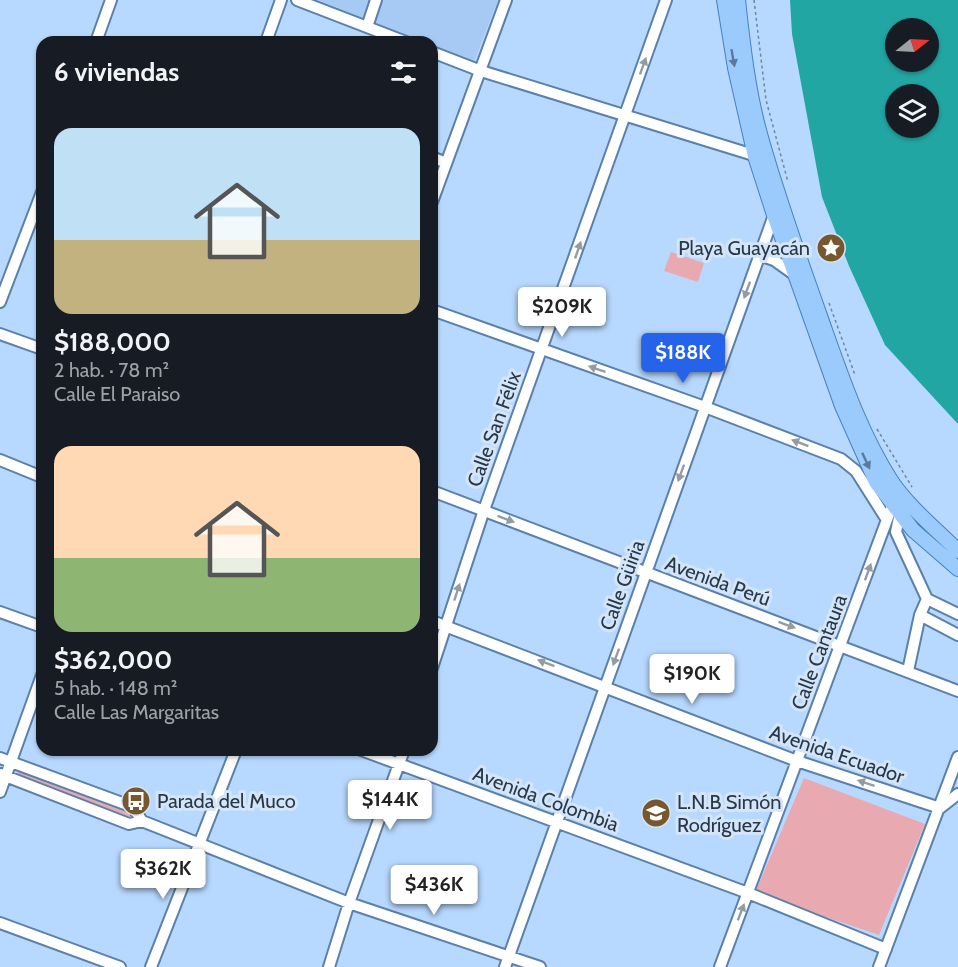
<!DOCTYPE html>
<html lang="es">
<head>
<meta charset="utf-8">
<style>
	body { margin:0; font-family:Cabin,sans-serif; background:#242831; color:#f1f3f6; height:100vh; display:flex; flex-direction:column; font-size:22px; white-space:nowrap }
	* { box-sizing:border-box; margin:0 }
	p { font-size:20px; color:#9ea1a6 }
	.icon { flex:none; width:33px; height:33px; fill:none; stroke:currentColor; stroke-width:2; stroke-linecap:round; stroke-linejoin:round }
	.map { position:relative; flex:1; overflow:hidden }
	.panel { position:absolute; left:36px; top:36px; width:402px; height:720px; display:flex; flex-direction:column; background:#171b24; border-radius:18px; box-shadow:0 2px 4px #0004 }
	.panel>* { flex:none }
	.needle { width:39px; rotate:72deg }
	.tools { position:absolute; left:885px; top:18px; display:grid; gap:12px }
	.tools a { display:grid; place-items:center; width:54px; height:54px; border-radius:50%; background:#171b24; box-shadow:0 2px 4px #0004; font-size:30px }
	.price { position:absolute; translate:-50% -51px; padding:0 14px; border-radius:6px; background:#fff; color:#222; font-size:20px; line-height:39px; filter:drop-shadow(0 2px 3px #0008) }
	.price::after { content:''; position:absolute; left:50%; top:36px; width:18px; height:14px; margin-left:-9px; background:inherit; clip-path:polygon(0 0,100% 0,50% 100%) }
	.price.active { background:#2563eb; color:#fff }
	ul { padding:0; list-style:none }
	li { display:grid; align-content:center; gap:12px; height:318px; padding:0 18px }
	li span { display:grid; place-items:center; height:186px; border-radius:18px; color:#555 }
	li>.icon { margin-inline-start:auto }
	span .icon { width:108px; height:108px; fill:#fffc; stroke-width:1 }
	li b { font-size:26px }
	h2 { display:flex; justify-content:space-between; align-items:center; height:72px; padding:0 18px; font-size:26px }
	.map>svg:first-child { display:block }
	.built { fill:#a6caf3 }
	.green { fill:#e9a9b0 }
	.water { fill:#22a6a3; fill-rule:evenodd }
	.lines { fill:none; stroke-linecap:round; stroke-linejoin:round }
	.minor-casing { stroke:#5a80ab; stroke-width:14 }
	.major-casing { stroke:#4780be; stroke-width:16 }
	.path { stroke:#6d86a1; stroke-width:1.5; stroke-dasharray:3 3; stroke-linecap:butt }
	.minor { stroke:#fff; stroke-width:10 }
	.major { stroke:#9bcafd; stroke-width:14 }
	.oneway { fill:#5b7a9b }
	.oneway2 { fill:#939ca4 }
	.labels { text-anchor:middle; stroke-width:6; stroke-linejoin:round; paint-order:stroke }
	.poi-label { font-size:20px; fill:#27384a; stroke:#d4e5f8; text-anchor:start }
	.street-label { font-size:20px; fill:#27384a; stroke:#d4e5f8 }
</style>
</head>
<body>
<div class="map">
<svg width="958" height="967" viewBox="0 0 958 967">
	<rect width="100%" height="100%" fill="#b8d9ff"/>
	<!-- built -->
	<path class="built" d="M318 0H498L474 62 432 45V42H424Z"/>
	<!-- green -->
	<path class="green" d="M671 252 704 263 698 282 664 271Z
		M18 771H21L134 813V818L18 777Z
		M804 778 925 824 879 935 755 893Z"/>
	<!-- water -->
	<path class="water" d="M790 0H958V424L885 345 849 266 822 197 792 34ZM896 28H928V62H896ZM896 94H928V128H896Z"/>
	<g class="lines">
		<!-- minor casing -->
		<g class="minor-casing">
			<path id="minor" d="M297 0 406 42
				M367 27 376 0
				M96 42 111 0
				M266 42 281 0
				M432 52 481 71 760 157
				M432 157 446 163
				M432 202 506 0
				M759 255 774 260 795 275
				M0 302 42 192
				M432 310 705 407 841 459 856 471 887 520
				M0 334 42 349
				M0 460 42 477
				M432 491 958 691
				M900 513 896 532 927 599
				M0 612 42 627
				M920 615 958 635
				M432 621 797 761 940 808 958 794
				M432 668 484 510 666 0
				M908 671 920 615 927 599 958 614
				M361 750 748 893 886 949
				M0 758 133 807 142 821
				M0 774 129 824 142 821 349 903 540 967
				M0 792 42 675
				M0 923 120 967
				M151 967 236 750
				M329 967 349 903 404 750
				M505 967 774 215
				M720 967 894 501
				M879 967 958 757"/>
		</g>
		<!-- major casing -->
		<g class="major-casing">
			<path id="major" d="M724 0 735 68 755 156 774 215 842 406 876 482 913 530 958 569
				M738 0C743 45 748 91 760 134 777 196 799 256 820 316 840 372 859 431 892 482 910 508 936 529 958 551"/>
		</g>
		<!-- path -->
		<path class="path" d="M754 0 766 100 788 182
			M829 303 855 375
			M877 429 912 487"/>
		<!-- minor -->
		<use href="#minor" class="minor"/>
		<!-- major -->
		<use href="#major" class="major"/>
	</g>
	<!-- one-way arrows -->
	<defs><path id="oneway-solid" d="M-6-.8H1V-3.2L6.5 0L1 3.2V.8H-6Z" transform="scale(1.5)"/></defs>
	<g class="oneway">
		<use href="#oneway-solid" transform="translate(733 58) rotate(80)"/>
		<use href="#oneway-solid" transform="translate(866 461) rotate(65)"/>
	</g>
	<g class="oneway2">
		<use href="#oneway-solid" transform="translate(643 66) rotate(-70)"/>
		<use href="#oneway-solid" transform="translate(578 250) rotate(-71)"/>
		<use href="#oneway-solid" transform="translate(747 290) rotate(110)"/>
		<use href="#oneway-solid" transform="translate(597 369) rotate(-161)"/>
		<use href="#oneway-solid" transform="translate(800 443) rotate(-159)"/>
		<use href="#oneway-solid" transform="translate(681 473) rotate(110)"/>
		<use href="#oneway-solid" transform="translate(506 519) rotate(21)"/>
		<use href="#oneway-solid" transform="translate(868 572) rotate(-70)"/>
		<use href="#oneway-solid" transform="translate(457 592) rotate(-72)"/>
		<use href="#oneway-solid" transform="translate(787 625) rotate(20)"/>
		<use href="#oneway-solid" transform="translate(616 657) rotate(110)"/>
		<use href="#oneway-solid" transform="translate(546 663) rotate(-159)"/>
		<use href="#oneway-solid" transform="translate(866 783) rotate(-162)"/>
		<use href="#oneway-solid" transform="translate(741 912) rotate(-69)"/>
	</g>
	<!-- icons -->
	<defs>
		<g id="sight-disc" transform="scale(1.5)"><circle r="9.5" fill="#77572d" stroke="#d4e5f8"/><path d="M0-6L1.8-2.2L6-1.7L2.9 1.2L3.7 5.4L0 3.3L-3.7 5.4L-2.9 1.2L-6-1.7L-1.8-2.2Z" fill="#fff"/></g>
		<g id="bus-disc" transform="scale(1.5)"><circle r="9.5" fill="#77572d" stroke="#d4e5f8"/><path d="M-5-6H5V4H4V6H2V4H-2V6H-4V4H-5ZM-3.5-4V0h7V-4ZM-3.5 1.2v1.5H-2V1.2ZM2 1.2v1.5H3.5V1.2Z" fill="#fff"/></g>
		<g id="school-disc" transform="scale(1.5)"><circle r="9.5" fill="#77572d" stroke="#d4e5f8"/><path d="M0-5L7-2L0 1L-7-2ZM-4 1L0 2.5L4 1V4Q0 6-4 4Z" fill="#fff"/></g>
	</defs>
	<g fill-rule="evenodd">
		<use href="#sight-disc" x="831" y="248"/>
		<use href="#bus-disc" x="136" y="801"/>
		<use href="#school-disc" x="656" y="813"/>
	</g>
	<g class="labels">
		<!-- poi labels -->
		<g class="poi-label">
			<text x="810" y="255" text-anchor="end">Playa Guayacán</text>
			<text x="157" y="808">Parada del Muco</text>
			<text x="677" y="809">L.N.B Simón<tspan x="677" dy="23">Rodríguez</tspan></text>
		</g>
		<!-- street labels -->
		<g class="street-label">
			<text transform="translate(494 429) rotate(-70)" y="7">Calle San Félix</text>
			<text transform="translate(718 581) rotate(20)" y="7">Avenida Perú</text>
			<text transform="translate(622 585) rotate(-70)" y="7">Calle Güiria</text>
			<text transform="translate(819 652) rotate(-69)" y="7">Calle Cantaura</text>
			<text transform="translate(837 754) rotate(19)" y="7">Avenida Ecuador</text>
			<text transform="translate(546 799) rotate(20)" y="7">Avenida Colombia</text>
		</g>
	</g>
</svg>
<div class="tools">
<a><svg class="needle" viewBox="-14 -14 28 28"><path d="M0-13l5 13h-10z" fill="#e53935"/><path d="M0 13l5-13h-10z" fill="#9ea1a6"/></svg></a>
<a><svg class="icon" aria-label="layers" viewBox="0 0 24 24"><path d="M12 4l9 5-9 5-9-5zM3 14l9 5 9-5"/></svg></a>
</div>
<b class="price" style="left:562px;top:338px">$209K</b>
<b class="price active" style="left:683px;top:384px">$188K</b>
<b class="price" style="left:692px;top:705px">$190K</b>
<b class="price" style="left:390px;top:831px">$144K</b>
<b class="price" style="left:163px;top:900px">$362K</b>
<b class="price" style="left:434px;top:916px">$436K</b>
<section class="panel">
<h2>6 viviendas<svg class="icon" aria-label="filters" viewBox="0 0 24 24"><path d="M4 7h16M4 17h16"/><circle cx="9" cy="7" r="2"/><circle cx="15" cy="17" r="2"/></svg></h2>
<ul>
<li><span style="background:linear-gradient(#bfe0f5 60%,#c2b280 0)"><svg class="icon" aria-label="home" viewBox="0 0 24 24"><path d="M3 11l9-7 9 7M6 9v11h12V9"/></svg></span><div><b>$188,000</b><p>2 hab. · 78 m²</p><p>Calle El Paraiso</p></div></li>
<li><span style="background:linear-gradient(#ffd9b3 60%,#8fb573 0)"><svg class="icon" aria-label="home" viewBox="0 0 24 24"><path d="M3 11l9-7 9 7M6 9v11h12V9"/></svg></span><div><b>$362,000</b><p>5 hab. · 148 m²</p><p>Calle Las Margaritas</p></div></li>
</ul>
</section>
</div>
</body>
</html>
